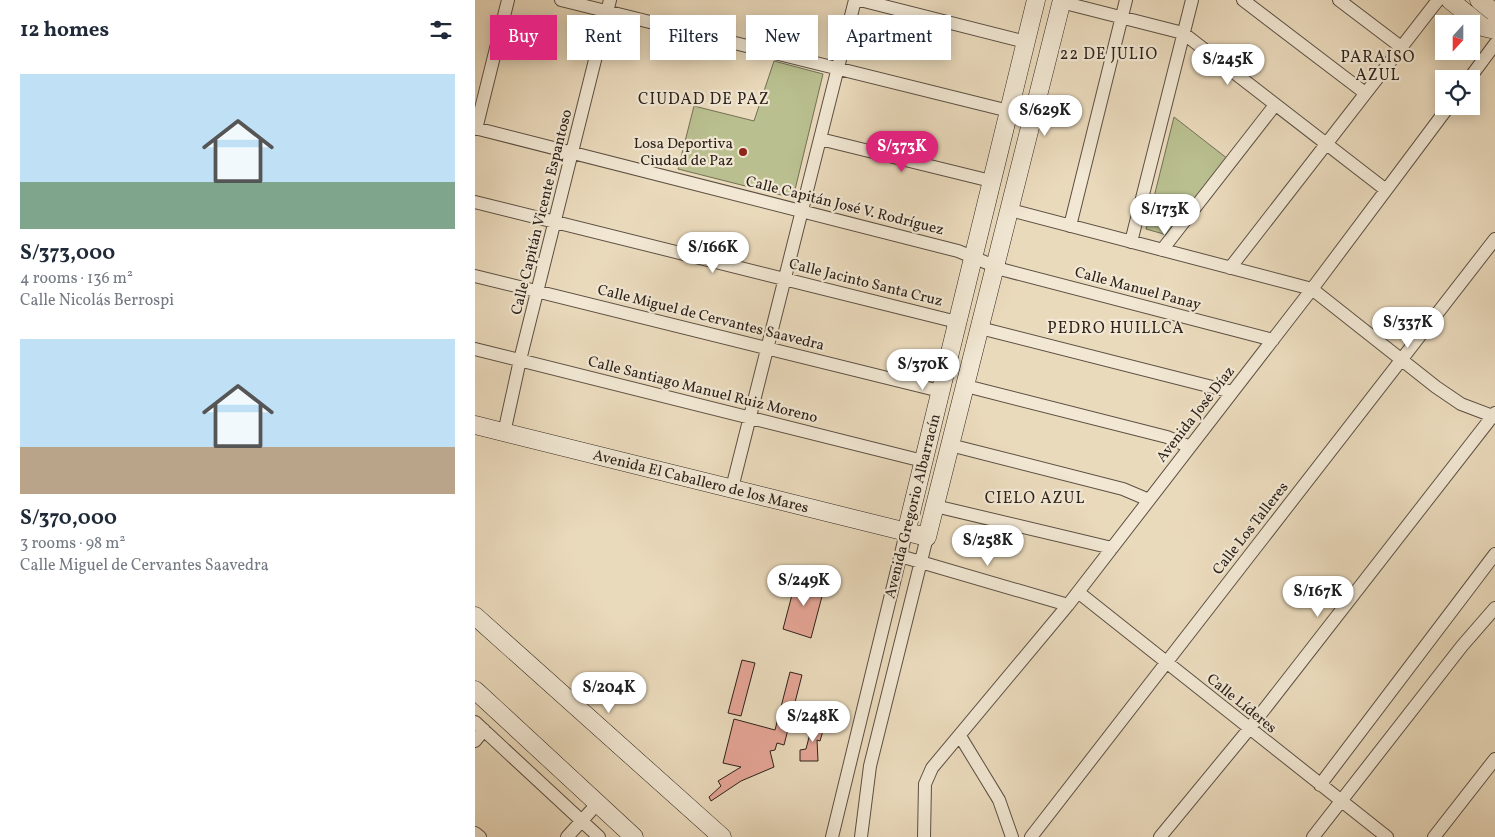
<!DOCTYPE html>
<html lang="en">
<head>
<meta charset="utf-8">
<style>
	body { margin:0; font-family:Vollkorn,serif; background:#f2f2f3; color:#1f2937; height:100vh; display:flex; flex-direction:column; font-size:19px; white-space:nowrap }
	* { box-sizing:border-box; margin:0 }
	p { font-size:16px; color:#747a83 }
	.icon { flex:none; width:28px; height:28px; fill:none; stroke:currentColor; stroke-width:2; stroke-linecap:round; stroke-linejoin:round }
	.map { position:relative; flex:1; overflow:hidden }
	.side { display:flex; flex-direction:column; background:#fff; width:475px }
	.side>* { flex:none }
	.banner { position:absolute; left:15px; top:15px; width:475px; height:45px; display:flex; gap:10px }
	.needle { width:32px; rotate:201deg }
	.fabs { position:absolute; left:960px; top:15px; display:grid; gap:10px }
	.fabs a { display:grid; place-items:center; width:45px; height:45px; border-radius:0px; background:#fff; box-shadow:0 2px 12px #0003; font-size:25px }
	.price { position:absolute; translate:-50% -42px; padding:0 11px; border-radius:18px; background:#fff; color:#222; font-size:16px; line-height:32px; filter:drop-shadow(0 1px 2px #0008) }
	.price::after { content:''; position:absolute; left:50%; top:30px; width:15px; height:11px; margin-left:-8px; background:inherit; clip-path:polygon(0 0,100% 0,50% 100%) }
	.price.selected { background:#db2777; color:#fff }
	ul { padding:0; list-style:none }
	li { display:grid; align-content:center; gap:10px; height:265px; padding:0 20px }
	li span { display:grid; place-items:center; height:155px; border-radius:0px; color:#555 }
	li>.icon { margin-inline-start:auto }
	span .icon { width:90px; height:90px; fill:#fffc; stroke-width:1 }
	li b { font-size:21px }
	h2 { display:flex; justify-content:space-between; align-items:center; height:60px; padding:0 20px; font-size:21px }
	.tag { padding:0 18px; border-radius:0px; background:#fff; box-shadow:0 2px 12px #0003; font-size:18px; line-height:45px }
	.tag.selected { background:#db2777; color:#fff }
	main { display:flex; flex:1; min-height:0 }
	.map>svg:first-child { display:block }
	.green { fill:#b9bf8f; stroke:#737055 }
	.building { fill:#e5a596; stroke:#2d221b }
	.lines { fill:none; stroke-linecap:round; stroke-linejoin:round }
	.street-casing { stroke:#5c5043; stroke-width:14 }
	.secondary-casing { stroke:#2d221b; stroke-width:19 }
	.street { stroke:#f1e7d3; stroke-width:12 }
	.secondary { stroke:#f1e7d3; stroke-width:18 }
	.poi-dot { fill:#8f2418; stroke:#f1e7d3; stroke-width:2 }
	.labels { text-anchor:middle; stroke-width:4.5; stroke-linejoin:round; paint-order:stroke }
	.poi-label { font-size:15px; fill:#2d221b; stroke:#f1e7d3; text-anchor:end }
	.street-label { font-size:15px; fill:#2d221b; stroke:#f1e7d3 }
	.neighbourhood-label { font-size:16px; letter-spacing:1px; fill:#2d221b; stroke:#f1e7d3 }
</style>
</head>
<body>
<main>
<section class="side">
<h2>12 homes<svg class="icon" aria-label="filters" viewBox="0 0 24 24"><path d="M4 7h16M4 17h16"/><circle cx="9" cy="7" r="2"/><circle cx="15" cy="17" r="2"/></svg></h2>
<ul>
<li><span style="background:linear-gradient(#bfe0f5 70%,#7fa58c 0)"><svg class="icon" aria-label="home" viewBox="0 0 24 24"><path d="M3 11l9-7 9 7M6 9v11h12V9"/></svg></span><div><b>S/373,000</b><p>4 rooms · 136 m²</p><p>Calle Nicolás Berrospi</p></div></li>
<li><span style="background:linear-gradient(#bfe0f5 70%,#b9a48a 0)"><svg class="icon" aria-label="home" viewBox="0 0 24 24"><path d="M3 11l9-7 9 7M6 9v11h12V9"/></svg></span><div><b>S/370,000</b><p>3 rooms · 98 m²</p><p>Calle Miguel de Cervantes Saavedra</p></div></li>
</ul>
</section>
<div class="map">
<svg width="1020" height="837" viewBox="0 0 1020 837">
	<rect width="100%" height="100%" fill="#eadabc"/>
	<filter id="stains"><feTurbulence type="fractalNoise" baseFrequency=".004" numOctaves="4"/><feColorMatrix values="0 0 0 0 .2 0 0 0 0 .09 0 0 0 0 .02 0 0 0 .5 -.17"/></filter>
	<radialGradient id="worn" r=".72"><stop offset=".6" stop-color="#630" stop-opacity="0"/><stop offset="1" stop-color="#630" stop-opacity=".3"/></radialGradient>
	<!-- green -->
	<path class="green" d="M299 61 348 74 318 198 203 169 219 106 279 121Z
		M699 117 753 159 692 235 671 229Z"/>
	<!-- building -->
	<path class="building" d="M322 576 350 585 336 638 308 629Z
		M267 660 280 663 266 716 253 713Z
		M315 672 327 675 309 745 302 743 300 750 295 751 299 767 266 781 236 801 234 797 246 786 243 781 266 767 248 763 259 719 300 730Z
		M339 718 341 721 350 724 345 741 342 740 343 761H325V750L331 749Z"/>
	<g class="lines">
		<!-- street casing -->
		<g class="street-casing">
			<path id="street" d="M86 0 534 111
				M385 0 551 42
				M768 0 890 93
				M864 0 926 47
				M586 2 708 33 911 190
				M994 79 1020 44
				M0 128 483 251 529 270 798 340
				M1 129 33 0
				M345 139 516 181
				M0 202 482 322
				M535 210 837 289 961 387 986 404 1020 417
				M595 226 651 0
				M656 242 717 0
				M687 250 800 105
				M755 268 963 0
				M0 276 465 391
				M505 328 757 392
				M0 349 448 461
				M491 386 692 437 715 447
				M29 433 45 360 135 0
				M475 445 648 489 674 500
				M257 488 380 0
				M460 506 637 548
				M425 556 593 605
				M603 592 912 837
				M0 722 124 837
				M485 736 524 800 537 837
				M0 741 9 730
				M845 785 1020 554
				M0 833 5 837
				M92 837 122 804
				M357 837 431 533
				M386 837 395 766 452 537
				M449 837 450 784 457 768 593 605 837 289 974 106
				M556 837 1020 239
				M685 837 774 729 1020 413
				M838 837 987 646 1020 608
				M959 837 1020 759"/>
		</g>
		<!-- secondary casing -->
		<g class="secondary-casing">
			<path id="secondary" d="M975 0 1008 27 1020 30
				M1004 0 1020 13
				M0 425 452 537 587 0
				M431 533 561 0
				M0 616 247 837
				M0 690 159 837"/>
		</g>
		<!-- street -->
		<use href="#street" class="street"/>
		<!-- secondary -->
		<use href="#secondary" class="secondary"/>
	</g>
	<!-- markers -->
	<circle class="poi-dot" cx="268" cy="152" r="5"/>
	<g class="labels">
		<!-- poi labels -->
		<g class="poi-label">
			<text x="258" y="148">Losa Deportiva<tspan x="258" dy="17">Ciudad de Paz</tspan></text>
		</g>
		<!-- street labels -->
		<g class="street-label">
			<text transform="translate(370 205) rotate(14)" y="5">Calle Capitán José V. Rodríguez</text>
			<text transform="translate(66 212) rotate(-76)" y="5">Calle Capitán Vicente Espantoso</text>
			<text transform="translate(391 282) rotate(14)" y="5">Calle Jacinto Santa Cruz</text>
			<text transform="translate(663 288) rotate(15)" y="5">Calle Manuel Panay</text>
			<text transform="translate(236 317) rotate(14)" y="5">Calle Miguel de Cervantes Saavedra</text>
			<text transform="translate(228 389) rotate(14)" y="5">Calle Santiago Manuel Ruiz Moreno</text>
			<text transform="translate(720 414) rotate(-52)" y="5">Avenida José Díaz</text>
			<text transform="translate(226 481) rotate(14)" y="5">Avenida El Caballero de los Mares</text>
			<text transform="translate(437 506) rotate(-76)" y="5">Avenida Gregorio Albarracín</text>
			<text transform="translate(775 528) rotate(-52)" y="5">Calle Los Talleres</text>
			<text transform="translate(767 703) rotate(39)" y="5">Calle Líderes</text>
		</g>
		<!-- neighbourhood labels -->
		<g class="neighbourhood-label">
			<text x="634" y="59">22 DE JULIO</text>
			<text x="903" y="62">PARAISO<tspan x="903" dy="18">AZUL</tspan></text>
			<text x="229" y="104">CIUDAD DE PAZ</text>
			<text x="641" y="333">PEDRO HUILLCA</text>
			<text x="560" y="503">CIELO AZUL</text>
		</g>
	</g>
	<rect width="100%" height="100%" filter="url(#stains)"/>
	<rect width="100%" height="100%" fill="url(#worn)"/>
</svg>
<div class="fabs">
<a><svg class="needle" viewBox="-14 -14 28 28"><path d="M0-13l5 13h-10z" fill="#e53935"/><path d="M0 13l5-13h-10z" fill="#747a83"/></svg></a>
<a><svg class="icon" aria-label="locate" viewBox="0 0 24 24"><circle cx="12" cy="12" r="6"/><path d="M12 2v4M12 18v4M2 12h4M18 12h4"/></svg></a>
</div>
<b class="price" style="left:753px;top:86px">S/245K</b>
<b class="price" style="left:570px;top:137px">S/629K</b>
<b class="price selected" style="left:427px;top:173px">S/373K</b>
<b class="price" style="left:690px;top:236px">S/173K</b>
<b class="price" style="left:238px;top:274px">S/166K</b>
<b class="price" style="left:933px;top:349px">S/337K</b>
<b class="price" style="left:448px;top:391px">S/370K</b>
<b class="price" style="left:513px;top:567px">S/258K</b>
<b class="price" style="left:329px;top:607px">S/249K</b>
<b class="price" style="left:843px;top:618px">S/167K</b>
<b class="price" style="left:134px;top:714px">S/204K</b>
<b class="price" style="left:338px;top:743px">S/248K</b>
<div class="banner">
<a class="tag selected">Buy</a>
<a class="tag">Rent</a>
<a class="tag">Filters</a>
<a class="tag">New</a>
<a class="tag">Apartment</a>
</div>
</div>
</main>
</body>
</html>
